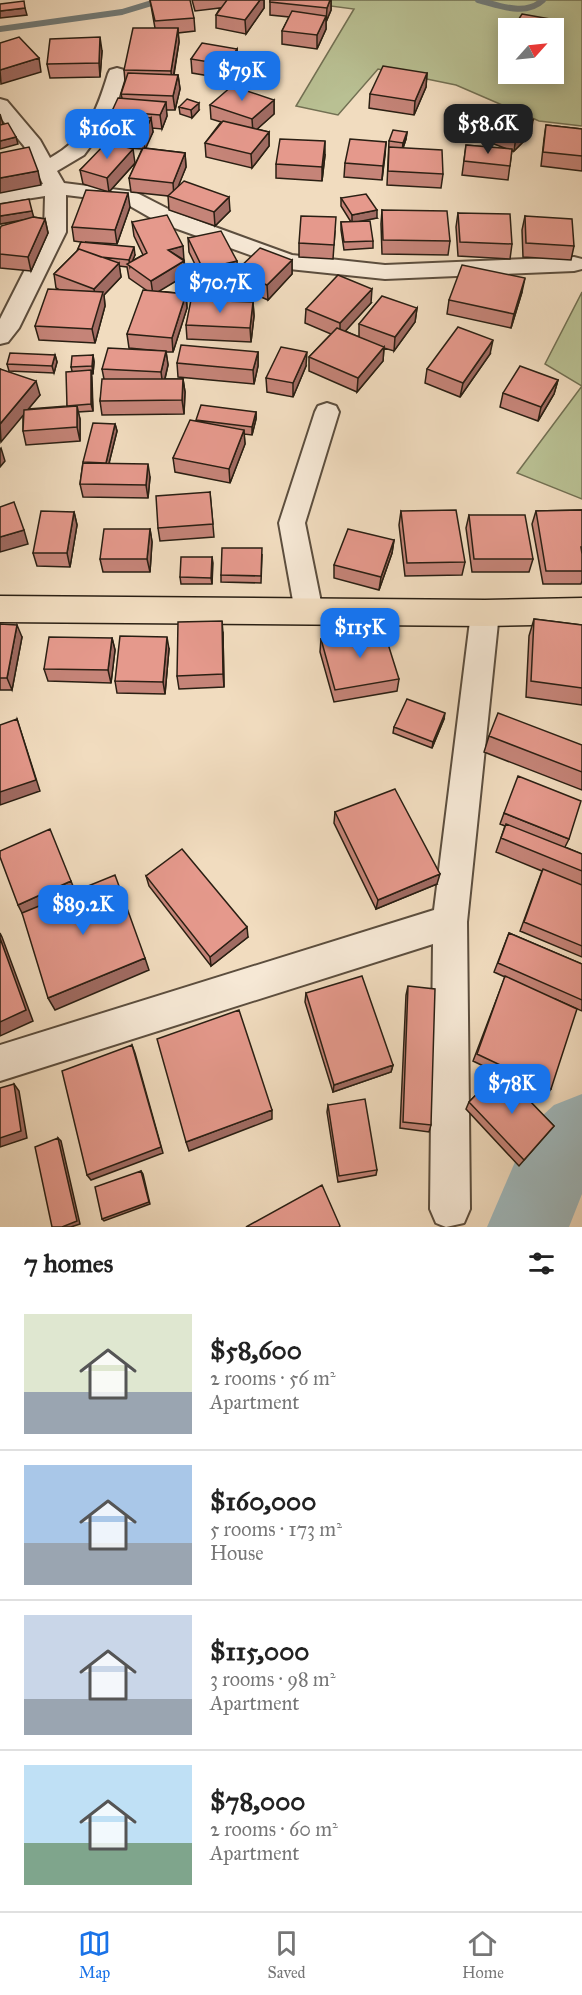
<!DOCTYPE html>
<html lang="en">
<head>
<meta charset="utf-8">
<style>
	body { margin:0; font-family:"IM FELL Great Primer",serif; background:#f2f2f2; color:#222; height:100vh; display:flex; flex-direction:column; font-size:22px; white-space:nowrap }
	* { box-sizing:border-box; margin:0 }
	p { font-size:20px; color:#767676 }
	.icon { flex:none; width:33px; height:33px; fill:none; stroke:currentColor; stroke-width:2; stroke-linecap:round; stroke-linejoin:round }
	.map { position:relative; height:1227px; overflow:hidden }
	.details { display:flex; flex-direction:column; background:#fff; flex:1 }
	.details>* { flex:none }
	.needle { width:39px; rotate:63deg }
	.fabs { position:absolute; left:498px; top:18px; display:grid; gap:12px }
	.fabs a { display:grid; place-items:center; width:66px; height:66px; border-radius:0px; background:#fff; box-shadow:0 3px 15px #0003; font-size:30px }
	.price { position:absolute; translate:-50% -51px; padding:0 14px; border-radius:12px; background:#1a73e8; color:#fff; font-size:20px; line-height:39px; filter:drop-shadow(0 2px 3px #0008) }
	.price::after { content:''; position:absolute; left:50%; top:36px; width:18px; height:14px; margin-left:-9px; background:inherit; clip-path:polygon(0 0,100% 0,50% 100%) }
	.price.on { background:#222; color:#fff }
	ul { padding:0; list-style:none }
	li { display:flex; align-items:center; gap:18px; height:150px; padding:0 24px }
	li+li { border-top:2px solid #e0e0e0 }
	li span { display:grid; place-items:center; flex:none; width:168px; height:120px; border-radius:0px; color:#555 }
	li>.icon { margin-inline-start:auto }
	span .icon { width:72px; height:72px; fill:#fffc; stroke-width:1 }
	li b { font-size:26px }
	h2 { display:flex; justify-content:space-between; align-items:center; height:72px; padding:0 24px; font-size:26px }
	.menu { display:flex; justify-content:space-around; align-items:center; height:84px; border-top:2px solid #e0e0e0; background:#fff; font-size:16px; color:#767676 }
	.menu a { display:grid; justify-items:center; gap:3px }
	.menu .on { color:#1a73e8 }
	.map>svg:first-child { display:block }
	.green { fill:#b9c093; stroke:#727053; stroke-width:1.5; fill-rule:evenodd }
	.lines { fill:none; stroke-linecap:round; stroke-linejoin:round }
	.stream { stroke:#717b79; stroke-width:6 }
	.river { fill:#a0b9bd; fill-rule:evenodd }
	.minor-casing { stroke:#5c4e3e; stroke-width:4 }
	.primary-casing { stroke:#2a1f13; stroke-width:3 }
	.minor { fill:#f6e8d5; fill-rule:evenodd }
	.primary { fill:#f1dcbf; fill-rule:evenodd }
	.wall { fill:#c58478; stroke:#2a1f13; stroke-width:1.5 }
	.shaded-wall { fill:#a06b62; stroke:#2a1f13; stroke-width:1.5 }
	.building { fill:#e5998c; stroke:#2a1f13; stroke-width:1.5 }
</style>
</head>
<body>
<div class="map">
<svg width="582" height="1227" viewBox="0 0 582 1227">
	<rect width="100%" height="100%" fill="#f1dcbf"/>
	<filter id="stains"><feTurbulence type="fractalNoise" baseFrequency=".00333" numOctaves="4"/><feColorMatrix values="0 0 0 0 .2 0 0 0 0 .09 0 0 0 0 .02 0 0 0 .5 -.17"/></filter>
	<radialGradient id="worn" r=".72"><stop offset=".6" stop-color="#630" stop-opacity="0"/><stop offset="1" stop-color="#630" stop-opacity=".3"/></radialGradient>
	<!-- green -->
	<path class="green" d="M285 0H582V126L539 121 456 85 378 69 338 115 296 106 354 9ZM508 28H554V74H508Z
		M582 292V499L517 473 582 386 545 364Z"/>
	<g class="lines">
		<!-- stream -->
		<path class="stream" d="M478 0C499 5 525 17 543 0
			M0 29 122 12 162 0"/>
		<!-- river -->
		<path class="river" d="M582 1094V1194L569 1227H487L530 1127 554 1105Z"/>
		<!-- minor casing -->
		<g class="minor-casing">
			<path id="minor" d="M117 68 124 70 126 74 113 116 84 155 57 171 64 183 135 192 174 212 292 255 385 265 574 257 582 259V269L574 271 385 279 289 269 158 222 123 202 66 195V232L19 328 8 342 0 344V319L44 232 45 196 0 203V191L43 184 24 146 0 117V99L7 101 40 140 50 158C87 137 96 113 108 74L110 70Z
				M327 403 336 406 339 412 305 523 323 612 319 620 309 624 299 620 295 612 279 523 315 412 318 406Z
				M485 601 495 605 499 613 467 922 470 1209 464 1223 446 1227 436 1223 430 1209 433 944 0 1081V1045L434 910 471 613 475 605Z"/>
		</g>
		<!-- primary casing -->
		<g class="primary-casing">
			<path id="primary" d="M0 596 485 600 582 598V624L485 626 0 622Z"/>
		</g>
		<!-- minor -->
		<use href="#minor" class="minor"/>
		<!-- primary -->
		<use href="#primary" class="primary"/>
	</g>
	<!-- wall -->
	<path class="wall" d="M150 0 194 18 195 31 178 33 179 42 174 75H178L180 89 175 110H166L167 116 162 129 152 128 153 132 145 148 185 153 186 167 178 186 230 211 215 226 169 210 168 196 131 192 129 178 142 149 128 148 135 163 109 192 130 207 117 244 85 242 135 255 132 261 143 255 134 236 132 222 184 260 186 275 158 291 186 294 187 308 173 352H166L168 365 165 379H183L185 392 184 414 102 415 100 401 104 379 102 369 160 351 129 348 127 334 146 290 129 278 127 267 119 266 121 277 104 295 105 306 95 343 39 340 35 326 58 289 56 288 54 274 77 251 81 242 74 241 72 227 109 192 83 184 80 170 110 143 108 132 113 122 112 111 122 98 121 94 125 81 124 70 155 28Z
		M192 0H264V8L246 34 216 28V15L220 8 195 11Z
		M270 0H331V10L326 22V29L317 49 282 44V31L289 17 270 15Z
		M562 21 559 35 555 45H554V28Z
		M237 49V63L269 74 259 86 230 80V75L227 79 192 73 191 59Z
		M102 51 100 77 50 78 47 64Z
		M427 73 426 87 414 115 369 108 370 94Z
		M274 100V114L257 129 269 132V146L252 168 206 157 205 143 221 122 211 119 210 105Z
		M179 107 199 110 192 118 180 114Z
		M546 125 582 129V171L541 166 544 139Z
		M491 128 531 134 514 151 512 150 508 180 462 175 466 145 507 149 489 142Z
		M407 132 406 139 403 148 443 174 441 188 387 185 389 141Z
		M386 142 382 180 344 177 345 163Z
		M325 155 322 181 276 178V164Z
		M341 198 377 218 359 221 373 241V248L344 250 341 230V222H351L341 206Z
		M0 204 34 217 45 219 48 233 31 271 0 268V229L20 221 0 224Z
		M382 210 450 241 448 255 382 254 381 224Z
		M458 213 512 244 510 259 458 256 456 227Z
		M525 216 574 246 571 260 523 257 522 230Z
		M335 231 333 259 299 257V243Z
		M188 238 238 269 292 260V274L268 300 236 286 235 276 204 283 189 252Z
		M522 292 511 328 447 314 449 300Z
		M253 302 254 316 251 342 187 339 186 325Z
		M371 303 345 331 359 337V324L417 308 415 322 394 351 384 348 383 361 357 392 309 371V357L331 334 305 323 306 309Z
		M258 352V366L254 384 178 377 177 363Z
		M490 354 460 397 425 383 427 369Z
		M55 355 57 362 54 373 9 371 7 364Z
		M93 355 94 362 93 374H91L93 411 78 412 80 419V441L26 445 23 431V414L0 441V369L40 395 28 409 67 406 72 371 71 367Z
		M306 366 293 397 267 392 266 378Z
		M558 380 554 394 538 421 500 407 503 393Z
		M256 412V419L252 435 244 434 245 444 230 483 175 472 173 458 196 421Z
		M115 424 117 431 109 463 150 477 148 498 83 497 80 484 83 462Z
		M210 492 214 537 160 541 158 528Z
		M582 510V581L581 584H543L532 524 536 511Z
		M401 511 465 562 462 575 405 576 399 525Z
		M74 512 77 525 70 567 37 566 33 553Z
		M469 515 533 559 529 572H472L466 528Z
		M150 529 152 542 150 572H103L100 559Z
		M394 540 392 553 379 590 334 578V565Z
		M262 555 261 583 221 582V575Z
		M212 557V584H181L180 577Z
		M534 619 582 625V705L526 697 529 636Z
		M0 624 22 637 12 690H0Z
		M223 633 224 687 179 689 177 676Z
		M112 638 115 650 111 683 48 681 44 669Z
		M321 639 399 679 397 691 334 702 320 652Z
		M169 649 165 694 117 693 115 681Z
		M444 719 432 748 393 733 394 727Z
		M489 736 582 745V790L484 752Z
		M335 812 437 884 376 909 334 823Z
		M504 813 569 839 565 847 582 854V957L520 931 542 871 496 852 505 826 500 824Z
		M146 876 248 937 211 966 149 886Z
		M509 933 582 964V1011L555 999 551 1089 546 1096 507 1078 554 1126 519 1166 466 1109 469 1102 498 1073 473 1061 505 977 494 972Z
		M408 986 431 1125 429 1132 400 1128 406 995Z
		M306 993 393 1065 391 1072 333 1092 305 1002Z
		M328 1105 377 1170 376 1175 338 1182 327 1112Z"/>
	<!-- shaded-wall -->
	<path class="shaded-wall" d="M260 0H264V8L246 34 245 20Z
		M330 0H331V10L326 22 327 8Z
		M25 8 27 15 0 18V11Z
		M326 16V29L317 49V35Z
		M562 21 559 35 555 45 557 32Z
		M178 28 179 42 172 84 171 71Z
		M100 37 102 51 100 77 99 63Z
		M237 49V63L230 72V75L227 79V65Z
		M39 58 41 72 1 84 0 70Z
		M269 67V74L259 86V79Z
		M427 73 426 87 414 115 415 101Z
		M178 75 180 89 175 110 173 96Z
		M274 100V114L253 133 252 119Z
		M166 102 167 116 162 129 160 115Z
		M199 103V110L192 118 191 110Z
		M0 114 4 127 0 128Z
		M151 118 153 132 145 150 143 136Z
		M533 120 531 134 514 151 516 137Z
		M269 132V146L252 168 251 154Z
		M407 132 406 139 402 151 403 143Z
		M16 137 18 144 0 149V141Z
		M325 141V155L322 181V167Z
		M386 142 385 156 382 180 383 166Z
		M133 149 135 163 109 192 107 178Z
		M185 153 186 167 174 197 173 183Z
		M38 171 41 185 0 193V178Z
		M128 193 130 207 117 244 115 230Z
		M229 197 230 211 215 226 214 212Z
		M377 210V218L352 223V215Z
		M32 211 34 218 0 224V216Z
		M45 219 48 233 31 271 28 257Z
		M183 246 184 260 168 250Z
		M134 247 135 255 130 267 129 260Z
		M292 260V274L268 300 267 285Z
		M184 261 186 275 153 295 151 281Z
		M237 261 238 273 235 272V276L204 283 203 269Z
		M119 263 121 277 104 295 105 306 95 343 92 329 96 303 94 289Z
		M525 278 522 292 511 328 514 314Z
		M372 289 371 303 340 337V323Z
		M186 294 187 308 173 352 172 338Z
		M253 302 254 316 251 342 250 328Z
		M417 308 415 322 394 351 395 337Z
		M493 340 490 354 460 397 463 383Z
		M384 347 383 361 357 392 358 378Z
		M166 351 168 365 163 386 161 372Z
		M258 352V366L254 384 253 370Z
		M307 352 306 366 293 397V383Z
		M55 355 57 362 54 373 52 366Z
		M93 355 94 362 93 374 92 366Z
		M91 370 92 377 93 411 91 404Z
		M183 379 185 392 184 414 182 400Z
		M558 380 554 394 538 421 541 407Z
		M36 381 40 395 1 442 0 424Z
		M77 406 80 419V441L77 427Z
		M256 412V419L252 435V427Z
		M115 424 117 431 107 471 106 463Z
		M244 430 245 444 230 483 229 469Z
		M1 448 5 461 0 467V449Z
		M148 464 150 477 148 498 146 485Z
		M74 512 77 525 70 567 67 553Z
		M150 529 152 542 150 572 147 559Z
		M24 530 28 544 0 552V537Z
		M394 540 392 553 379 590 381 577Z
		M212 557 213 563 212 584 211 578Z
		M222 621 223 633 224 687 223 674Z
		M17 625 22 637 12 690 7 678Z
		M167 637 169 649 165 694 163 682Z
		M112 638 115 650 111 683 108 670Z
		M445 713 444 719 432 748 433 742Z
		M17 719 40 791 0 805V792Z
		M440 874 437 884 376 909 378 900Z
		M71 881 75 891 23 915 18 905Z
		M247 927 248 937 211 966 210 957Z
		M0 933 2 937 33 1021 0 1036Z
		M145 958 149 970 55 1010 48 998Z
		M132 1045 135 1053 163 1153 91 1180 87 1175Z
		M393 1065 391 1072 333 1092 334 1085Z
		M14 1084 19 1091 27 1138 0 1147V1138Z
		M272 1110V1119L189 1151 186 1142Z
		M58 1138 61 1141 80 1224 71 1227H62Z
		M141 1171 143 1174 150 1204 104 1221 102 1219Z"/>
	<!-- building -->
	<path class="building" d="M150 0H190L194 18 155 21Z
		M227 0H260L245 20 216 15Z
		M270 0H330L327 8 270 2Z
		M24 1 25 8 0 11V4Z
		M292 11 326 16 317 35 282 31Z
		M522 14 562 21 557 32 554 31V28H513Z
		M133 28H178L171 71 124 70Z
		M19 37 39 58 0 70V43Z
		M100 37 99 63 47 64 50 39Z
		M202 43 237 49 227 65 191 59Z
		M240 60 269 67 259 79 230 72Z
		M383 66 427 73 415 101 370 94Z
		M128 73 178 75 173 96 121 94Z
		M232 86 274 100 252 119 210 105Z
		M118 98 166 102 160 115 112 111Z
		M187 99 199 103 191 110 179 107Z
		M509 111 533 120 516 137 491 128Z
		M117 115 151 118 143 136 108 132Z
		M223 121 269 132 251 154 205 143Z
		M8 123 16 137 0 141V125Z
		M546 125 582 129V156L543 152Z
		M393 130 407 132 403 143 389 141Z
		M280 139 325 141 322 167 276 164Z
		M350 139 386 142 383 166 345 163Z
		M107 142 133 149 107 178 80 170Z
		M466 145 512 149 510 166 464 161Z
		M29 147 38 171 0 178V153Z
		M389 147 442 150 443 174 388 171Z
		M143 148 185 153 173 183 129 178Z
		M184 181 229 197 214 212 168 196Z
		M86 190 128 193 115 230 72 227Z
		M366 194 377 210 352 215 341 198Z
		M29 199 32 211 0 216V204Z
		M382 210 447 211 450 241 383 240Z
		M458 213 510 214 512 244 460 242Z
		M167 215 183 246 168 250 184 261 151 281 127 264 147 253 132 222Z
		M301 216 336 217 334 245 299 243Z
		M525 216 572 219 574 246 526 243Z
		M33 217 45 219 28 257 0 254V229L1 226Z
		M370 221 373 241 344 242 341 222Z
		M221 231 237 261 203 269 188 238Z
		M81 242 134 247 129 260 101 257 79 249 77 251Z
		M260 248 292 260 267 285 235 272Z
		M79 249 119 263 94 289 54 274Z
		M462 265 525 278 514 314 449 300Z
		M338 275 372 289 340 323 306 309Z
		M48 289 103 292 92 329 35 326Z
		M143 290 186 294 172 338 127 334Z
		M382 296 417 308 395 337 359 324Z
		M191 300 253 302 250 328 186 325Z
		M458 327 493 340 463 383 427 369Z
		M337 328 384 347 358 378 309 357Z
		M181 345 258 352 253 370 177 363Z
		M281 347 307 352 293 383 266 378Z
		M108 348 166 351 161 372 102 369Z
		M10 353 55 355 52 366 7 364Z
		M93 355 92 366 71 367 72 356Z
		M520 366 558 380 541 407 503 393Z
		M0 369 36 381 0 424Z
		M91 370V404L67 406 66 372Z
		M102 379H183L182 400 100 401Z
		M201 405 256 412 252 427 196 420Z
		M77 406V427L23 431 24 410Z
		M190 420 244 430 229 469 173 458Z
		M93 423 115 424 106 463 83 462Z
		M83 463 148 464 146 485 80 484Z
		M210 492 213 524 158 528 156 496Z
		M14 502 24 530 0 537V507Z
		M456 510 465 562 407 563 401 511Z
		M582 510V547H581L582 554V571H546L536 511Z
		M41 511 74 512 67 553H33Z
		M469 515H525L533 559H474Z
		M104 529H150L147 559H100Z
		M348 529 394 540 381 577 334 565Z
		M222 548H262L261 576 221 575Z
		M181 557H212L211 578 180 577Z
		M534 619 582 625V688L531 681Z
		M222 621 223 674 177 676 178 622Z
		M0 624 17 625 7 678H0Z
		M383 628 399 679 335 690 321 639Z
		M120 636 167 637 163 682 115 681Z
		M49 637 112 638 108 670 44 669Z
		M407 699 445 713 433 742 394 727Z
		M498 713 582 745V772L489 736Z
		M17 719 36 780 0 792V725Z
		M518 776 581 801 569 839 504 813Z
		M395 789 440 874 378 900 335 812Z
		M506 824 582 854V871L501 838Z
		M50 829 71 881 18 905 0 857V851Z
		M182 849 247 927 210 957 146 876Z
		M543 869 582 885V946L524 922Z
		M115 875 145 958 48 998 22 913Z
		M509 933 582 964V1000L498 963Z
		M0 938 26 1010 0 1022Z
		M362 976 393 1065 334 1085 306 993Z
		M505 976 577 1009 551 1089 477 1054Z
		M408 986 435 989 431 1125 403 1122Z
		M239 1010 272 1110 186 1142 157 1039Z
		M132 1045 161 1147 87 1175 62 1071Z
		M500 1070 554 1126 524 1160 469 1102Z
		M14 1084 21 1131 0 1138V1088Z
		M365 1099 377 1170 339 1176 328 1105Z
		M58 1138 77 1221 62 1227H52L35 1147Z
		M141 1171 149 1202 102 1219 95 1187Z
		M322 1185 340 1226 339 1227H246Z"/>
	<rect width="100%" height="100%" filter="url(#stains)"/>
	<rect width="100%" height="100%" fill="url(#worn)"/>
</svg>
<div class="fabs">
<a><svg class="needle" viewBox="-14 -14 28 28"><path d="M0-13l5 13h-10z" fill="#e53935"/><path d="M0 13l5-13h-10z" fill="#767676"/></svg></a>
</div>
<b class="price" style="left:242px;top:102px">$79K</b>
<b class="price on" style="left:488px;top:155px">$58.6K</b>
<b class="price" style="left:107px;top:160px">$160K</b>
<b class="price" style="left:220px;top:314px">$70.7K</b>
<b class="price" style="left:360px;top:659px">$115K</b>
<b class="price" style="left:83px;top:936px">$89.2K</b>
<b class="price" style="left:512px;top:1115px">$78K</b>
</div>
<section class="details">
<h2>7 homes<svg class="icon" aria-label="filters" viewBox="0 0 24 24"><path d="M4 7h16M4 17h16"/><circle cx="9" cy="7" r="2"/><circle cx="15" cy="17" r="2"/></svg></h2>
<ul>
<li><span style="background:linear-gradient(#dfe7d0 65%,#9aa5b1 0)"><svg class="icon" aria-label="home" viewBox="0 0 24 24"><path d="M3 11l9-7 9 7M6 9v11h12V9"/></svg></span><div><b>$58,600</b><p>2 rooms · 56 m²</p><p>Apartment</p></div></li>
<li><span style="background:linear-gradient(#a9c7e8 65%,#9aa5b1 0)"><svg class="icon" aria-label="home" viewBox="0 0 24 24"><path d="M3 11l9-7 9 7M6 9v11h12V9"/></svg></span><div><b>$160,000</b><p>5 rooms · 173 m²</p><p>House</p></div></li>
<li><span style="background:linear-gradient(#c9d6e8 70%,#9aa5b1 0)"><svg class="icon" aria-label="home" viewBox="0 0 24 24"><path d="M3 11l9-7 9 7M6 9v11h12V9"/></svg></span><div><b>$115,000</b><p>3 rooms · 98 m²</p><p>Apartment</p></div></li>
<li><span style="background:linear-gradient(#bfe0f5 65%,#7fa58c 0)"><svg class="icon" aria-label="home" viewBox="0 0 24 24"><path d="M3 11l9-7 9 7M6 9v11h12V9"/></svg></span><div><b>$78,000</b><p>2 rooms · 60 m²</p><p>Apartment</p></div></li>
</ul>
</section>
<nav class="menu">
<a class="on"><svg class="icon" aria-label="map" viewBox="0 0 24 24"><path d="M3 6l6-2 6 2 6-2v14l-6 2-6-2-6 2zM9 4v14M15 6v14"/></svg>Map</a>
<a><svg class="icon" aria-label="saved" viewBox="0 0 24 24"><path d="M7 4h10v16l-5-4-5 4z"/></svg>Saved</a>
<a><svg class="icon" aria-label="home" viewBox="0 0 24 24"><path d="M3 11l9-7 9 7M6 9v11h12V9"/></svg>Home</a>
</nav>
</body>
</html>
